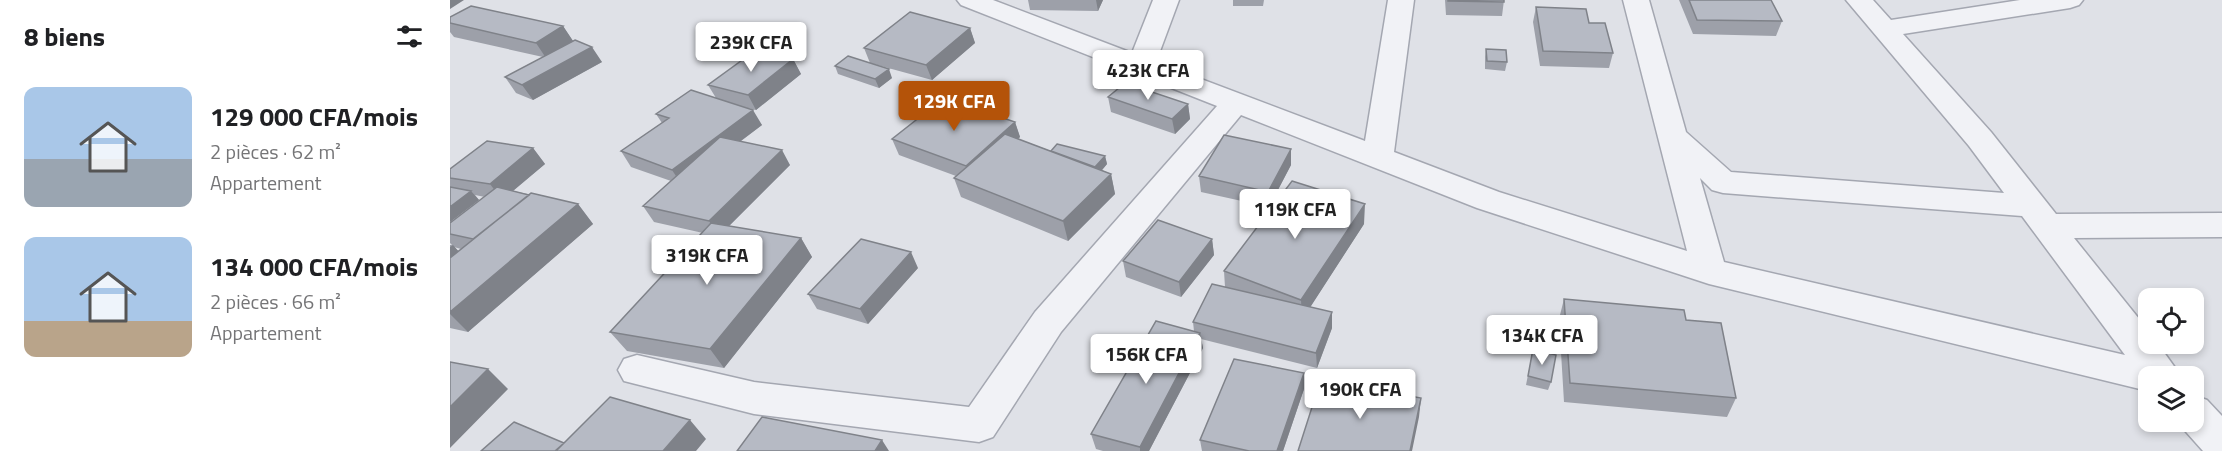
<!DOCTYPE html>
<html lang="fr">
<head>
<meta charset="utf-8">
<style>
	body { margin:0; font-family:"Titillium Web",sans-serif; background:#f6f6f6; color:#202124; height:100vh; display:flex; flex-direction:column; font-size:22px; white-space:nowrap }
	* { box-sizing:border-box; margin:0 }
	p { font-size:20px; color:#757577 }
	.icon { flex:none; width:33px; height:33px; fill:none; stroke:currentColor; stroke-width:2; stroke-linecap:round; stroke-linejoin:round }
	.map { position:relative; flex:1; overflow:hidden }
	.side { display:flex; flex-direction:column; background:#fff; width:450px }
	.side>* { flex:none }
	.fabs { position:absolute; left:1688px; top:288px; display:grid; gap:12px }
	.fabs a { display:grid; place-items:center; width:66px; height:66px; border-radius:12px; background:#fff; box-shadow:0 3px 9px #0003; font-size:30px }
	.price { position:absolute; translate:-50% -51px; padding:0 14px; border-radius:6px; background:#fff; color:#222; font-size:20px; line-height:39px; filter:drop-shadow(0 2px 3px #0008) }
	.price::after { content:''; position:absolute; left:50%; top:36px; width:18px; height:14px; margin-left:-9px; background:inherit; clip-path:polygon(0 0,100% 0,50% 100%) }
	.price.on { background:#b45309; color:#fff }
	ul { padding:0; list-style:none }
	li { display:flex; align-items:center; gap:18px; height:150px; padding:0 24px }
	li span { display:grid; place-items:center; flex:none; width:168px; height:120px; border-radius:12px; color:#555 }
	li>.icon { margin-inline-start:auto }
	span .icon { width:72px; height:72px; fill:#fffc; stroke-width:1 }
	li b { font-size:26px }
	h2 { display:flex; justify-content:space-between; align-items:center; height:72px; padding:0 24px; font-size:26px }
	main { display:flex; flex:1; min-height:0 }
	.map>svg:first-child { display:block }
	.lines { fill:none; stroke-linecap:round; stroke-linejoin:round }
	.minor-casing { stroke:#a4a7b1; stroke-width:3 }
	.minor { fill:#f1f2f6; fill-rule:evenodd }
	.wall { fill:#9da0a9; fill-rule:evenodd }
	.shaded-wall { fill:#7f8289 }
	.building { fill:#b6bac4; stroke:#7f8289; stroke-width:1.5 }
</style>
</head>
<body>
<main>
<section class="side">
<h2>8 biens<svg class="icon" aria-label="filters" viewBox="0 0 24 24"><path d="M4 7h16M4 17h16"/><circle cx="9" cy="7" r="2"/><circle cx="15" cy="17" r="2"/></svg></h2>
<ul>
<li><span style="background:linear-gradient(#a9c7e8 60%,#9aa5b1 0)"><svg class="icon" aria-label="home" viewBox="0 0 24 24"><path d="M3 11l9-7 9 7M6 9v11h12V9"/></svg></span><div><b>129 000 CFA/mois</b><p>2 pièces · 62 m²</p><p>Appartement</p></div></li>
<li><span style="background:linear-gradient(#a9c7e8 70%,#b9a48a 0)"><svg class="icon" aria-label="home" viewBox="0 0 24 24"><path d="M3 11l9-7 9 7M6 9v11h12V9"/></svg></span><div><b>134 000 CFA/mois</b><p>2 pièces · 66 m²</p><p>Appartement</p></div></li>
</ul>
</section>
<div class="map">
<svg width="1772" height="451" viewBox="0 0 1772 451">
	<rect width="100%" height="100%" fill="#dfe1e7"/>
	<g class="lines">
		<!-- minor casing -->
		<g class="minor-casing">
			<path id="minor" d="M507 0H543L682 53 703 0H729L706 62 915 141 938 0H964L944 152 1049 192 1237 251 1173 0H1199L1236 132 1281 172 1554 193 1519 146 1396 0H1423L1441 20 1570 0H1633L1629 5 1620 8 1453 34 1541 132 1606 214 1772 213V237L1624 238 1698 330V344H1708L1731 376H1698V391L1259 284 1027 208 791 115 611 332 543 437 529 442 304 414 174 381 168 370 174 359 187 355 304 382 519 407 585 312 767 106 511 5ZM1250 178 1262 190 1273 193 1572 216 1675 355 1274 262Z
				M1743 395 1757 400 1772 416V451H1753L1729 424 1728 422H1743Z"/>
		</g>
		<!-- minor -->
		<use href="#minor" class="minor"/>
	</g>
	<!-- wall -->
	<path class="wall" d="M578 0H653L648 11 580 10Z
		M783 0H814L813 6H783Z
		M995 0H1054L1052 16 996 15Z
		M1229 0H1321L1332 21 1326 36 1243 34Z
		M1086 7 1139 23 1163 53 1159 68 1090 66 1083 22Z
		M0 17 113 26 123 41 152 62 83 100 66 93 55 77 93 57 4 37 0 32Z
		M520 28 525 43 482 80 420 63 414 48Z
		M1036 49 1057 62 1055 71 1035 69V57Z
		M343 59 351 74 306 110 293 107 312 125 291 141 340 165 279 226 351 238 362 257 274 368 177 351 160 332 253 233 204 222 193 206 221 181 181 167 171 151 212 123 206 114 266 98 258 85Z
		M385 66 442 78 429 88 388 74Z
		M658 97 738 104 740 119 725 134 661 112Z
		M565 122 570 137 568 139 601 151 655 156 657 164 652 170 661 174 665 194 618 241 511 197 504 178 506 176 449 155 442 139Z
		M83 148 95 164 63 191 128 204 143 224 18 332 0 328V245H2L0 243V223L35 197 25 195 29 200 0 222V169ZM4 247 11 249 8 251Z
		M841 149V165L819 207 751 192 749 176Z
		M914 224 860 307 882 328 867 368 751 339 753 348 699 451H653L646 449 641 434 744 331 743 322 775 287 774 271Z
		M762 239 764 255 731 297 676 277 673 261Z
		M468 268 418 324 367 309 358 294Z
		M1114 299 1236 320 1286 398 1277 417 1114 402 1109 319Z
		M1083 349 1101 382 1098 390 1076 385Z
		M854 389 833 451H752L750 440Z"/>
	<!-- shaded-wall -->
	<path class="shaded-wall" d="M0 0H14L0 9Z
		M646 0H653L648 11Z
		M113 26 123 41 96 58 86 43Z
		M520 28 525 43 482 80 476 65Z
		M142 47 152 62 83 100 72 85Z
		M343 59 351 74 306 110 298 95Z
		M439 69 442 78 429 88 425 79Z
		M738 104 740 119 725 134 722 119Z
		M303 110 312 125 232 185 222 170Z
		M565 122 570 137 521 181 516 166Z
		M83 148 95 164 52 200 40 184Z
		M841 149V165L819 207 818 192Z
		M332 150 340 165 269 236 259 221Z
		M655 156 657 164 647 176 645 167Z
		M661 174 665 194 618 241 613 221Z
		M21 191 29 200 0 222V207Z
		M128 204 143 224 18 332 0 314V312Z
		M915 204 914 224 852 320 851 300Z
		M351 238 362 257 274 368 260 349Z
		M762 239 764 255 731 297 729 282Z
		M3 245 11 254 0 262V247Z
		M461 252 468 268 418 324 410 309Z
		M882 312V328L867 368 866 353Z
		M750 333 753 348 699 451H690V447Z
		M38 369 58 389 0 448V407Z
		M854 373V389L833 451H827Z
		M971 398 969 417 962 451H960Z
		M240 420 256 439 246 451H213Z
		M432 440 439 451H425Z"/>
	<!-- building -->
	<path class="building" d="M998 0H1054V2L998 1Z
		M1239 0H1321L1332 21 1247 20Z
		M21 6 113 26 86 43 0 23V17Z
		M1086 7 1136 9 1139 23H1155L1163 53 1093 51Z
		M460 12 520 28 476 65 414 48Z
		M125 40 142 47 72 85 55 77Z
		M1036 49 1056 50 1057 62 1037 61Z
		M306 50 343 59 298 95 258 85Z
		M398 56 439 69 425 79 385 66Z
		M675 83 738 104 722 119 658 97Z
		M241 90 303 110 222 170 171 151 219 118 206 114Z
		M494 98 565 122 516 166 442 139Z
		M555 134 661 174 613 221 504 178Z
		M774 135 841 149 818 192 749 176Z
		M270 137 332 150 259 221 193 206Z
		M37 141 83 148 40 184 0 178V169Z
		M607 144 655 156 645 167 601 151Z
		M842 181 915 204 851 300 774 271Z
		M0 187 21 191 0 207Z
		M47 187 79 195 23 239 0 234V223Z
		M81 193 128 204 0 312V258Z
		M708 220 762 239 729 282 673 261Z
		M261 223 351 238 260 349 160 332Z
		M411 239 461 252 410 309 358 294Z
		M762 284 882 312 866 353 743 322Z
		M1114 299 1234 310 1236 320 1271 323 1286 398 1120 383Z
		M706 321 750 333 690 447 641 434Z
		M1083 349 1106 355 1101 382 1078 376Z
		M784 359 854 373 827 451H799L750 440Z
		M0 362 38 369 0 407Z
		M871 379 971 398 960 451H848Z
		M160 397 240 420 213 451H106Z
		M312 417 432 440 425 451H287Z
		M64 422 114 443 105 451H31Z"/>
</svg>
<div class="fabs">
<a><svg class="icon" aria-label="locate" viewBox="0 0 24 24"><circle cx="12" cy="12" r="6"/><path d="M12 2v4M12 18v4M2 12h4M18 12h4"/></svg></a>
<a><svg class="icon" aria-label="layers" viewBox="0 0 24 24"><path d="M12 4l9 5-9 5-9-5zM3 14l9 5 9-5"/></svg></a>
</div>
<b class="price" style="left:301px;top:73px">239K CFA</b>
<b class="price" style="left:698px;top:101px">423K CFA</b>
<b class="price on" style="left:504px;top:132px">129K CFA</b>
<b class="price" style="left:845px;top:240px">119K CFA</b>
<b class="price" style="left:257px;top:286px">319K CFA</b>
<b class="price" style="left:1092px;top:366px">134K CFA</b>
<b class="price" style="left:696px;top:385px">156K CFA</b>
<b class="price" style="left:910px;top:420px">190K CFA</b>
</div>
</main>
</body>
</html>
